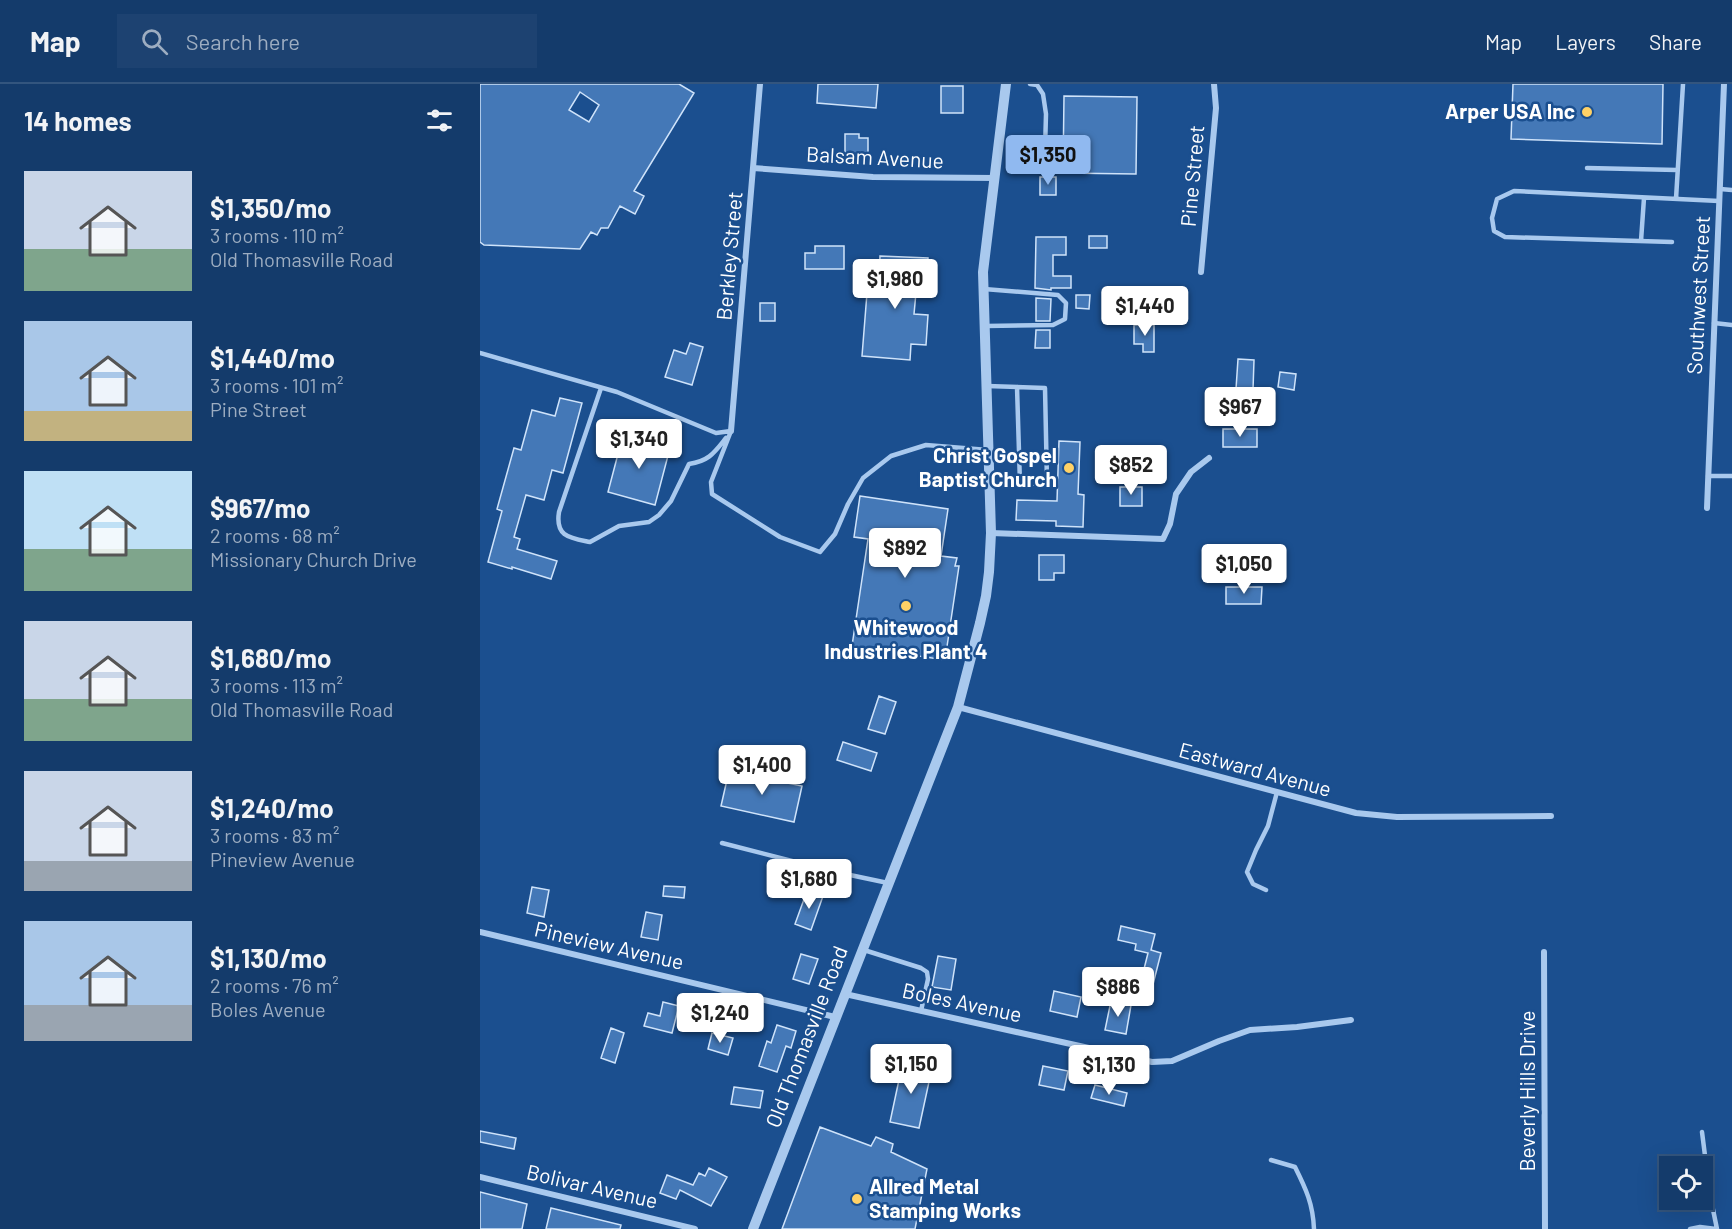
<!DOCTYPE html>
<html lang="en">
<head>
<meta charset="utf-8">
<style>
	body { margin:0; font-family:Barlow,sans-serif; background:#1d4271; color:#f1f3f6; height:100vh; display:flex; flex-direction:column; font-size:22px; white-space:nowrap }
	* { box-sizing:border-box; margin:0 }
	p { font-size:20px; color:#9dadc1 }
	.icon { flex:none; width:33px; height:33px; fill:none; stroke:currentColor; stroke-width:2; stroke-linecap:round; stroke-linejoin:round }
	.map { position:relative; flex:1; overflow:hidden }
	.details { display:flex; flex-direction:column; background:#143b6b; width:480px }
	.details>* { flex:none }
	.fabs { position:absolute; left:1179px; top:1072px; display:grid; gap:12px }
	.fabs a { display:grid; place-items:center; width:54px; height:54px; border-radius:0px; background:#143b6b; box-shadow:0 6px 24px #0002,0 0 0 2px #33557e; font-size:30px }
	.price { position:absolute; translate:-50% -51px; padding:0 14px; border-radius:6px; background:#fff; color:#222; font-size:20px; line-height:39px; filter:drop-shadow(0 2px 3px #0008) }
	.price::after { content:''; position:absolute; left:50%; top:36px; width:18px; height:14px; margin-left:-9px; background:inherit; clip-path:polygon(0 0,100% 0,50% 100%) }
	.price.on { background:#90b9f0; color:#111 }
	ul { padding:0; list-style:none }
	li { display:flex; align-items:center; gap:18px; height:150px; padding:0 24px }
	li span { display:grid; place-items:center; flex:none; width:168px; height:120px; border-radius:0px; color:#555 }
	li>.icon { margin-inline-start:auto }
	span .icon { width:72px; height:72px; fill:#fffc; stroke-width:1 }
	li b { font-size:26px }
	h2 { display:flex; justify-content:space-between; align-items:center; height:72px; padding:0 24px; font-size:26px }
	header { display:flex; align-items:center; gap:36px; box-sizing:border-box; height:84px; padding:0 30px; background:#143b6b; border-bottom:2px solid #33557e }
	header strong { font-size:28px }
	nav { display:flex; gap:33px; margin-inline-start:auto; font-size:21px }
	.search { width:420px; height:54px; background:#1d4271; display:flex; align-items:center; gap:15px; box-sizing:border-box; padding:0 21px; border-radius:0px; color:#9dadc1; font-size:22px }
	main { display:flex; flex:1; min-height:0 }
	.map>svg:first-child { display:block }
	.building { fill:#4478b7; stroke:#cfe3fa; stroke-width:1.5; fill-rule:evenodd }
	.lines { fill:none; stroke-linecap:round; stroke-linejoin:round }
	.service { stroke:#a9c9ee; stroke-width:4.5 }
	.minor { stroke:#a9c9ee; stroke-width:6 }
	.tertiary { stroke:#a9c9ee; stroke-width:10 }
	.poi-dot { fill:#ffd166; stroke:#1b4f8f; stroke-width:2 }
	.labels { text-anchor:middle; stroke-width:5; stroke-linejoin:round; paint-order:stroke }
	.poi-label { font-size:21px; font-weight:bold; fill:#fff; stroke:#1b4f8f; text-anchor:end }
	.street-label { font-size:21px; fill:#fff; stroke:#1b4f8f }
</style>
</head>
<body>
<header>
<strong>Map</strong>
<div class="search"><svg class="icon" aria-label="search" viewBox="0 0 24 24"><circle cx="10" cy="10" r="6"/><path d="M15 15l6 6"/></svg>Search here</div>
<nav><a>Map</a><a>Layers</a><a>Share</a></nav>
</header>
<main>
<section class="details">
<h2>14 homes<svg class="icon" aria-label="filters" viewBox="0 0 24 24"><path d="M4 7h16M4 17h16"/><circle cx="9" cy="7" r="2"/><circle cx="15" cy="17" r="2"/></svg></h2>
<ul>
<li><span style="background:linear-gradient(#c9d6e8 65%,#7fa58c 0)"><svg class="icon" aria-label="home" viewBox="0 0 24 24"><path d="M3 11l9-7 9 7M6 9v11h12V9"/></svg></span><div><b>$1,350/mo</b><p>3 rooms · 110 m²</p><p>Old Thomasville Road</p></div></li>
<li><span style="background:linear-gradient(#a9c7e8 75%,#c2b280 0)"><svg class="icon" aria-label="home" viewBox="0 0 24 24"><path d="M3 11l9-7 9 7M6 9v11h12V9"/></svg></span><div><b>$1,440/mo</b><p>3 rooms · 101 m²</p><p>Pine Street</p></div></li>
<li><span style="background:linear-gradient(#bfe0f5 65%,#7fa58c 0)"><svg class="icon" aria-label="home" viewBox="0 0 24 24"><path d="M3 11l9-7 9 7M6 9v11h12V9"/></svg></span><div><b>$967/mo</b><p>2 rooms · 68 m²</p><p>Missionary Church Drive</p></div></li>
<li><span style="background:linear-gradient(#c9d6e8 65%,#7fa58c 0)"><svg class="icon" aria-label="home" viewBox="0 0 24 24"><path d="M3 11l9-7 9 7M6 9v11h12V9"/></svg></span><div><b>$1,680/mo</b><p>3 rooms · 113 m²</p><p>Old Thomasville Road</p></div></li>
<li><span style="background:linear-gradient(#c9d6e8 75%,#9aa5b1 0)"><svg class="icon" aria-label="home" viewBox="0 0 24 24"><path d="M3 11l9-7 9 7M6 9v11h12V9"/></svg></span><div><b>$1,240/mo</b><p>3 rooms · 83 m²</p><p>Pineview Avenue</p></div></li>
<li><span style="background:linear-gradient(#a9c7e8 70%,#9aa5b1 0)"><svg class="icon" aria-label="home" viewBox="0 0 24 24"><path d="M3 11l9-7 9 7M6 9v11h12V9"/></svg></span><div><b>$1,130/mo</b><p>2 rooms · 76 m²</p><p>Boles Avenue</p></div></li>
</ul>
</section>
<div class="map">
<svg width="1252" height="1145" viewBox="0 0 1252 1145">
	<rect width="100%" height="100%" fill="#1b4f8f"/>
	<!-- building -->
	<path class="building" d="M0 0H199L214 9 154 107 164 112 155 130 140 122 128 144H121L117 151 111 148 100 165 4 161 0 158ZM100 8 119 21 109 38 89 26Z
		M338 0H398L396 24 337 19Z
		M1033 0H1183L1182 60 1031 55Z
		M461 2H483V29H461Z
		M584 12 657 13 656 90 583 89Z
		M365 50H379V54H388V72H365Z
		M560 93H576V111H560Z
		M609 152H627V164H609Z
		M556 153H586V171H573V192H591V204H571V206L555 204Z
		M335 162H364V185H325V169H335Z
		M400 172 448 174 447 199 437 198 434 230 448 231 446 261 431 260 430 276 382 272 387 209 396 210 397 201H399Z
		M596 211H610L609 225 596 224Z
		M556 214 571 215 570 237H556Z
		M280 219H295V237H280Z
		M654 241H674V268H663V260H654Z
		M556 246H570V264H555Z
		M210 259 223 263 212 301 185 293 194 266 206 270Z
		M758 275 774 276 773 306 756 305Z
		M800 288 816 290 814 306 798 303Z
		M80 314 102 319 83 389 72 386 64 416 46 411 34 453 40 455 37 465 77 477 71 495 32 483V485L8 478 22 427 17 425 34 364 41 366 52 326 75 332Z
		M743 345H777V363H743Z
		M143 351 190 364 175 421 128 408Z
		M579 357 600 358 598 410 604 411 603 443 576 442V437L536 436 537 416 577 417Z
		M640 403H662V422H640Z
		M380 412 468 425 461 472 477 474 475 482H479L465 576 372 562 388 455 374 453Z
		M559 471H584V489H574V496H559Z
		M746 503H782L781 520H746Z
		M399 612 416 618 405 650 388 645Z
		M363 658 397 669 391 687 357 676Z
		M249 687 322 702 314 738 241 722Z
		M184 802 205 803 204 814 183 812Z
		M52 803 69 806 64 833 47 829Z
		M327 807 343 812 331 846 315 840Z
		M166 828 182 831 178 856 161 853Z
		M641 842 675 850 671 866 681 869 670 912 658 909 668 869 655 866 656 860 638 856Z
		M321 870 338 875 329 900 313 895Z
		M458 872 476 875 471 906 452 903Z
		M574 907 601 913 597 933 570 927Z
		M631 917 651 921 646 950 625 946Z
		M183 918 199 922 192 949 164 942 168 929 180 932Z
		M297 941 316 947 311 964 306 962 297 988 279 982 287 957 291 959Z
		M131 944 144 949 135 979 121 974Z
		M232 949 253 954 248 971 228 965Z
		M423 977 452 984 439 1044 410 1038Z
		M563 982 588 987 584 1006 559 1001Z
		M615 1001 647 1009 644 1022 611 1014Z
		M254 1003 283 1007 280 1024 251 1020Z
		M340 1043 391 1062 396 1053 413 1060 411 1068 447 1085 435 1145H302Z
		M0 1047 36 1054 34 1065 0 1058Z
		M229 1084 247 1093 231 1122 200 1106 196 1115 180 1109 187 1091 213 1101 219 1089 225 1092Z
		M0 1108 47 1120 42 1145H0Z
		M71 1124 141 1141 140 1145H66Z"/>
	<g class="lines">
		<!-- service -->
		<path class="service" d="M550 0 557 1 563 10 566 30 565 66
			M1107 84 1197 86
			M1240 105 1252 106
			M1196 115 1203 0
			M1161 157 1164 114
			M1192 158 1025 153 1014 147 1012 134 1017 115 1034 107 1239 117
			M504 205 578 211 586 219 585 235 573 241 506 242
			M1234 239 1252 241
			M0 269 137 308 236 349 251 347
			M507 302 565 304 567 399 509 402
			M537 303 540 400
			M121 304 79 428C75 453 90 454 110 458L139 442 169 438 179 431 191 417 209 380C229 377 234 369 246 354
			M251 347 231 398 232 410 300 453 340 468 355 450 368 420 383 394 411 372 446 361 508 366
			M1228 392H1252
			M242 759 351 787 408 799
			M786 806 773 800 767 788 776 766 788 742 797 708
			M384 866 441 884 447 888 448 895 441 927
			M1222 1048 1230 1111 1237 1145
			M791 1076 815 1083C826 1105 833 1120 834 1145
			M1210 1145 1220 1143 1236 1145"/>
		<!-- minor -->
		<path class="minor" d="M273 84 393 93 515 94
			M721 188 736 24 734 0
			M251 347 280 0
			M1227 424 1244 0
			M511 449 683 455 690 440 696 410 711 388 729 374
			M478 623 876 729 917 733 1071 732
			M0 848 355 933
			M1064 868 1065 1145
			M365 910 672 978 692 977 739 957 770 946 817 943 871 936
			M0 1093 215 1145"/>
		<!-- tertiary -->
		<path class="tertiary" d="M273 1145 478 623 500 539 506 512 509 488 511 449 503 188 526 0"/>
	</g>
	<!-- markers -->
	<g class="poi-dot">
		<circle cx="1107" cy="28" r="6"/>
		<circle cx="589" cy="384" r="6"/>
		<circle cx="426" cy="522" r="6"/>
		<circle cx="377" cy="1115" r="6"/>
	</g>
	<g class="labels">
		<!-- poi labels -->
		<g class="poi-label">
			<text x="1095" y="35">Arper USA Inc</text>
			<text x="577" y="379">Christ Gospel<tspan x="577" dy="24">Baptist Church</tspan></text>
			<text x="426" y="551" text-anchor="middle">Whitewood<tspan x="426" dy="24">Industries Plant 4</tspan></text>
			<text x="389" y="1110" text-anchor="start">Allred Metal<tspan x="389" dy="24">Stamping Works</tspan></text>
		</g>
		<!-- street labels -->
		<g class="street-label">
			<text transform="translate(395 74) rotate(3)" y="7">Balsam Avenue</text>
			<text transform="translate(713 92) rotate(-85)" y="7">Pine Street</text>
			<text transform="translate(250 172) rotate(-85)" y="7">Berkley Street</text>
			<text transform="translate(1219 211) rotate(-87)" y="7">Southwest Street</text>
			<text transform="translate(775 686) rotate(15)" y="7">Eastward Avenue</text>
			<text transform="translate(129 862) rotate(13)" y="7">Pineview Avenue</text>
			<text transform="translate(482 919) rotate(12)" y="7">Boles Avenue</text>
			<text transform="translate(327 953) rotate(-69)" y="7">Old Thomasville Road</text>
			<text transform="translate(1048 1007) rotate(-90)" y="7">Beverly Hills Drive</text>
			<text transform="translate(112 1103) rotate(13)" y="7">Bolivar Avenue</text>
		</g>
	</g>
</svg>
<div class="fabs">
<a><svg class="icon" aria-label="locate" viewBox="0 0 24 24"><circle cx="12" cy="12" r="6"/><path d="M12 2v4M12 18v4M2 12h4M18 12h4"/></svg></a>
</div>
<b class="price on" style="left:568px;top:102px">$1,350</b>
<b class="price" style="left:415px;top:226px">$1,980</b>
<b class="price" style="left:665px;top:253px">$1,440</b>
<b class="price" style="left:760px;top:354px">$967</b>
<b class="price" style="left:159px;top:386px">$1,340</b>
<b class="price" style="left:651px;top:412px">$852</b>
<b class="price" style="left:425px;top:495px">$892</b>
<b class="price" style="left:764px;top:511px">$1,050</b>
<b class="price" style="left:282px;top:712px">$1,400</b>
<b class="price" style="left:329px;top:826px">$1,680</b>
<b class="price" style="left:638px;top:934px">$886</b>
<b class="price" style="left:240px;top:960px">$1,240</b>
<b class="price" style="left:431px;top:1011px">$1,150</b>
<b class="price" style="left:629px;top:1012px">$1,130</b>
</div>
</main>
</body>
</html>
